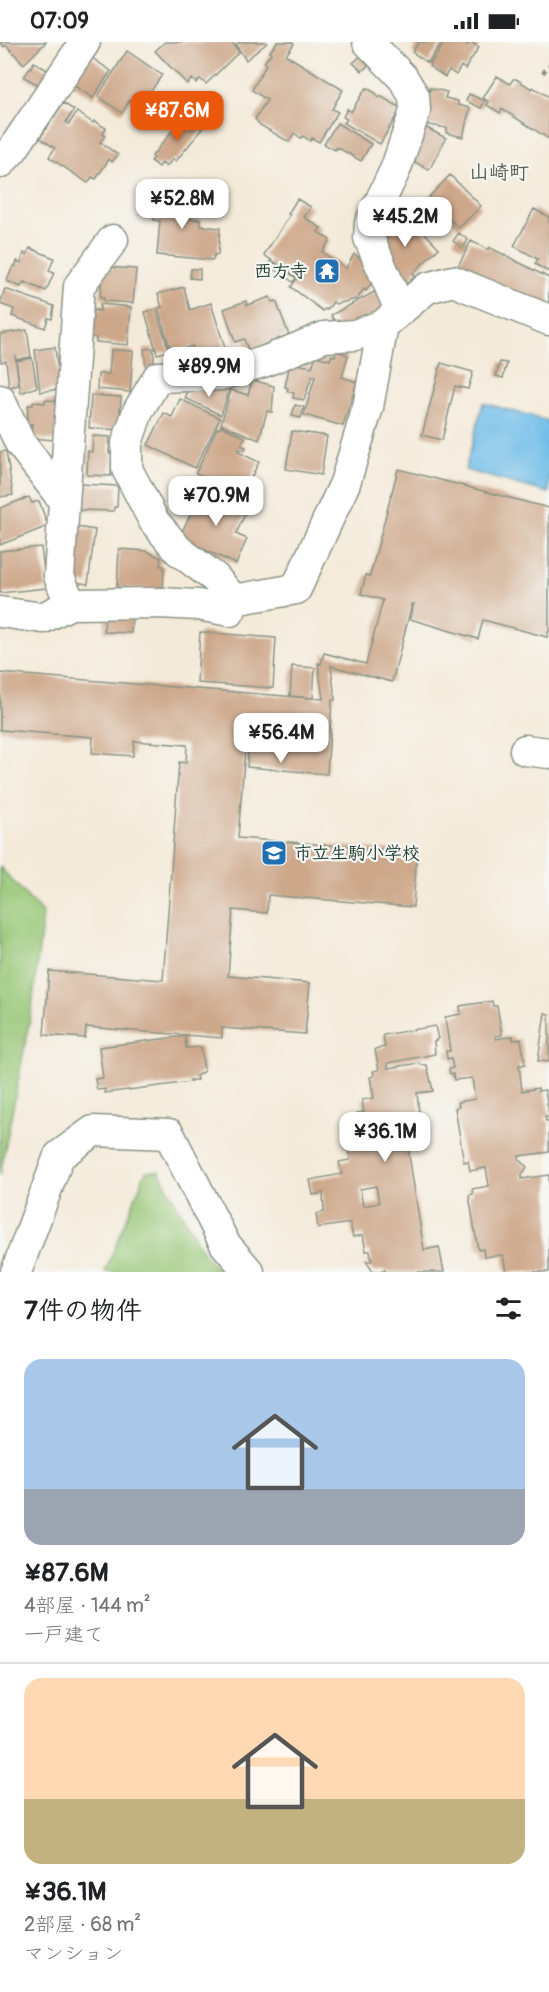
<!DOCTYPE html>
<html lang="ja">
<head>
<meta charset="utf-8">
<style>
	body { margin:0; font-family:Pangolin,"Klee One",sans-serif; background:#f2f2f2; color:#202124; height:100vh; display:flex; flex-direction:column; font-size:22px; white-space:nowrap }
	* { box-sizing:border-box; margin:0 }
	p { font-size:20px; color:#757577 }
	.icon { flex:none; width:33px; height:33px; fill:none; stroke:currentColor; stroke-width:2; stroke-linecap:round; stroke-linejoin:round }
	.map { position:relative; height:1230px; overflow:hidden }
	.side { display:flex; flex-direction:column; background:#fff; flex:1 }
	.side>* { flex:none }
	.price { position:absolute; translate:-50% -51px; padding:0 14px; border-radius:12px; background:#fff; color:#222; font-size:20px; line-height:39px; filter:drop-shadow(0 2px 3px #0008) }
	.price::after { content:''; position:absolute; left:50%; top:36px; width:18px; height:14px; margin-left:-9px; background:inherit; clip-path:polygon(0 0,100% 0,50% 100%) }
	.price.selected { background:#ea580c; color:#fff }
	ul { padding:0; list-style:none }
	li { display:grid; align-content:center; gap:12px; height:318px; padding:0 24px }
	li+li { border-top:2px solid #e0e0e0 }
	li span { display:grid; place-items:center; height:186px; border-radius:18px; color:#555 }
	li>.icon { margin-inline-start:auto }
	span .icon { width:108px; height:108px; fill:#fffc; stroke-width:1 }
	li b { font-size:26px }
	h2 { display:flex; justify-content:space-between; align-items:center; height:72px; padding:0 24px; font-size:26px }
	.status { display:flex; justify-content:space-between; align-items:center; height:42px; padding:0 30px; background:#fff; direction:ltr }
	.status svg { height:16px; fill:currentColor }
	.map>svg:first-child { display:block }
	.green { fill:#96c675; stroke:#5a8254; stroke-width:1.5 }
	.water { fill:#6fbde9; stroke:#477d8e; stroke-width:1.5 }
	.building { fill:#cda78a; fill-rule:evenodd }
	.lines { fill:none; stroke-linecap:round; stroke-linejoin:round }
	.minor-casing { stroke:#8a9486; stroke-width:33 }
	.path { stroke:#8a9486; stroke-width:4; stroke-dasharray:4.5 4.5; stroke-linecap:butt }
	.minor { stroke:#fff; stroke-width:30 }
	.labels { text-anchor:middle; stroke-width:4.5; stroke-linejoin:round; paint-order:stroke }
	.poi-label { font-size:18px; font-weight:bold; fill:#1f3d34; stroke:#f6f6f2; text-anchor:end }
	.neighbourhood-label { font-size:20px; font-weight:bold; fill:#5c6252; stroke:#f6f6f2 }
</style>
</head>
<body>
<div class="status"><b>07:09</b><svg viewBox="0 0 49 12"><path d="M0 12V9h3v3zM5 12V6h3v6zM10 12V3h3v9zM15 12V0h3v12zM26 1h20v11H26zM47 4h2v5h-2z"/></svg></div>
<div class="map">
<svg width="549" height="1230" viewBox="0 0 549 1230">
	<rect width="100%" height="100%" fill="#f6f6f2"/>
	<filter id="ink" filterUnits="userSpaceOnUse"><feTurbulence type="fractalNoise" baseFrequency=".0167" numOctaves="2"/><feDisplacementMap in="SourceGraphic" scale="12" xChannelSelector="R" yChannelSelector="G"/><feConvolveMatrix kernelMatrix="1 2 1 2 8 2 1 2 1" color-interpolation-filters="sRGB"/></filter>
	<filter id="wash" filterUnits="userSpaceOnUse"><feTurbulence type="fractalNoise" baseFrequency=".008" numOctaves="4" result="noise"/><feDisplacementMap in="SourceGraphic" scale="24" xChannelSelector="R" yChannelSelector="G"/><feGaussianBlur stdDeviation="1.35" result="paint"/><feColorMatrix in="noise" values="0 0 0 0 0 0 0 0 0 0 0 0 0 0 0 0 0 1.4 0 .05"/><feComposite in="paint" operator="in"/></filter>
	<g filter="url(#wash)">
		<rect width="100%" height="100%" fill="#f4ead9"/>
		<!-- green -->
		<path class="green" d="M0 825 43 872 32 966 0 1133Z
			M146 1129H159L205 1214 220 1230H105Z"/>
		<!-- water -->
		<path class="water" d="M483 361 549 379V451L465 428Z"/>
		<g id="blocks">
			<!-- building -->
			<path class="building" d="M0 0H46L24 22 6 3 4 5Z
				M165 0H232L239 10 206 42 200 37 196 41 192 37 187 42 155 9Z
				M240 0H266L267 1 246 18 236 3Z
				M277 0H292L294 2 286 13 343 48 332 67 338 70 319 100 312 96 310 99 303 94 301 96 294 91 289 100 260 83 255 77 267 58 252 48 266 23 264 21 271 11 270 10Z
				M419 0H442L428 21 412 10Z
				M445 0H462L467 3 471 0 479 5 465 27 461 24 456 33 449 28 445 35 429 24Z
				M127 9 162 33 140 65 130 58 122 71 98 54Z
				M364 11 373 19 362 29 353 21Z
				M89 14 111 29 93 56 70 41Z
				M34 20 52 31 44 46 24 35Z
				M497 34 510 42 513 37H516L532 47 533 45 549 55V97L502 67 500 71 487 63 489 60 483 56Z
				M367 46 377 52 376 54 379 56 380 54 401 66 380 102 344 81 347 77 343 75 347 67 351 70 365 47 366 48Z
				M430 46 447 50 445 56 458 59V63L470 66 463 95 446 91 447 86 423 82Z
				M469 52 485 59 481 66 466 59Z
				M63 61 74 68 66 80 69 82 77 70 93 81 94 79 106 86 103 92 105 94 100 100 118 113 112 120 109 117 96 137 92 135 88 141 49 115 55 106 40 96Z
				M185 73 202 87 176 119 173 117 166 125 162 121 159 125 151 119 154 116 152 114Z
				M337 81 371 102 361 119 337 105 335 108 324 102Z
				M423 84 446 96 429 128 406 115Z
				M450 133 481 164 459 186 428 156Z
				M178 146 183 176 200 178 201 184 220 186 218 213H214L213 218 157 213 160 179 154 178 149 152Z
				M297 157 311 165 304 175 321 186 318 190 330 198 322 210 346 226 354 212 380 229 366 249 364 247 357 257 336 262 333 260 327 268 325 267 323 269 291 245 300 232 297 235 264 213 290 173 288 172Z
				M534 167 549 175V230L535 222 538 217 514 204Z
				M403 168 439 206 413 231 415 234 400 249 375 195Z
				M459 191 468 198 463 206 453 199Z
				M471 199 488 208 489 205 549 236V268L455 230Z
				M30 206 54 216 49 229 54 231 46 249 24 240 21 245 7 239 13 224 15 225 17 219 21 221 24 211 27 213Z
				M271 219 296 236 293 240 269 223Z
				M107 225 136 227 133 261 104 259V256H100L102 231Z
				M191 227H200V237L190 236Z
				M184 245 190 268 211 261 228 316 198 325 192 304 171 310 158 266 162 265 158 252Z
				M5 247 54 264 52 277 48 276 45 286 12 274 14 267 0 262Z
				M378 248 389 268 340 289 331 273Z
				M270 255 272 260 276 259 289 293 281 296 283 301 249 310 244 297 235 300 224 267 246 259 247 263Z
				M100 262 131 265 128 303 96 300V296L91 295 93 268 100 269Z
				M156 267 169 309 157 312 145 270Z
				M27 288 31 315 16 318 15 313 19 343 9 345 6 319 1 320 0 312V292Z
				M55 305 60 347 40 350 35 308Z
				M153 306 155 327H146L144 307Z
				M111 308 133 309 130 350 97 347 98 332H109Z
				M336 309 348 313 342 335 357 340 343 384 304 373 315 335 312 334 304 358 293 356 294 351 287 349 288 346 285 345 290 321 312 325 316 314 330 318 332 313 335 314Z
				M32 316 37 345 21 351 16 319Z
				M500 320 507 321 503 336 496 334Z
				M441 321 473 330 468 347 455 344 442 398 422 393Z
				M252 338 274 344 272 370 267 369 259 398 221 382 231 348 248 353Z
				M230 345 221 373 185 356 190 346Z
				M91 353 121 355 119 388 89 386Z
				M180 357 220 376 195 426 148 403 164 371 172 375Z
				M45 358 58 359 55 398 30 396 32 382H27L28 363H33V360L45 361Z
				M295 363 304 365 301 376 292 374Z
				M221 384 245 395 241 403 246 405 244 409 239 407 238 410 259 420 250 438 256 442 248 459 222 447 217 441 196 431 217 386 219 387Z
				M292 389 327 394 321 433 286 427Z
				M93 394 110 395 109 411H112L111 434 87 433 88 409 92 410Z
				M6 409 13 453 0 455V410Z
				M398 427 549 466V588L547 595 483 578 478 597 410 577 414 562H412L392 640 331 624 335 658H332L327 732 247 725 248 707H245L238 796 417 810 413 865 268 853 267 871 233 868 228 934 310 941 305 992 222 986V996L86 985 85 996 44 993 49 929 163 938 179 720 186 721 187 703 134 699 133 714 92 711 93 695 0 688V631L323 657 318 621 321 622 324 611 366 622 383 558 361 552 366 533 370 534Z
				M79 442 118 444 117 465H114V469L78 468Z
				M202 448 223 459 225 454 248 465 236 492 247 497 236 522 179 496Z
				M29 455 32 461 39 459 48 484 0 503V466Z
				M76 485 95 488 88 542 68 539Z
				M41 505 46 546 0 551V509Z
				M119 507 147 509 161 516 160 524H164L163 548 117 545Z
				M105 570 132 571 131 591 104 590Z
				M200 590 276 596 273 646 197 641Z
				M292 624 315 626 313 656 290 654Z
				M492 959 493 964H497L502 993 495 994 496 997 513 994V998L521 997 525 1023H519L522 1049 538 1046V1049L545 1048 549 1073V1075H545L546 1079H549V1110L519 1114V1118L527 1125 522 1133V1137L549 1133V1230H506L503 1213 484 1215 483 1207 478 1208 469 1153 473 1152 472 1147 489 1144 486 1126 470 1129 468 1119 464 1120 455 1066 459 1065 458 1060 475 1057 472 1036 454 1038 453 1032H450L449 1027 453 1026 451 1016 447 1017 446 1009H450L445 975 461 972 460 964Z
				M545 971 549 972V1020L538 1019Z
				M435 984 438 997 434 999 435 1012 388 1021V1026L420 1021 421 1023H427L433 1049 417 1051 420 1079 404 1081 424 1208 439 1205 444 1230H385V1228L373 1230 366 1219H372L370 1209H366L363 1193 353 1195 350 1181 318 1186 316 1172 324 1170 323 1151 313 1153 310 1138 342 1132 339 1120 350 1118 348 1102 353 1100 350 1090 344 1091 347 1080 359 1077 357 1071 364 1070 362 1058 374 1056 370 1035 374 1034 373 1029 379 1028 375 1007 385 1005 383 993ZM376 1144 379 1161 363 1164 360 1147Z
				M185 994 186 1006 201 1005 204 1029 196 1034 197 1038H190L191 1040 105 1051V1047L97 1048 95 1037 103 1036 99 1005Z"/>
		</g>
	</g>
	<g filter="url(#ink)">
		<use href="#blocks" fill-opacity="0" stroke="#8a9486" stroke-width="1.5"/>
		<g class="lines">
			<!-- minor casing -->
			<g class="minor-casing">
				<path id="minor" d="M368 0 403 36 414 54 415 69 396 126 370 181 369 196 400 268
					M0 121 13 107 85 0
					M0 358 20 401 64 459
					M234 558 215 536 178 508 154 479 127 427V401L138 369 158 335 221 333 266 319 324 295 355 293 383 283 427 246 453 239 549 278
					M70 562 59 534 79 244 113 198
					M0 570 43 576 70 562 159 561 198 563 230 569 234 558 296 547 345 441 368 365 383 283
					M525 708 549 711
					M16 1230 59 1114 93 1089 169 1092 225 1202 249 1230"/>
			</g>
			<!-- path -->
			<path class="path" d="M543 31 549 23"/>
			<!-- minor -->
			<use href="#minor" class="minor"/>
		</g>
	</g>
	<!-- icons -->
	<defs>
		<g id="temple-square" transform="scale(1.35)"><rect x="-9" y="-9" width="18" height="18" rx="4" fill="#1f6fb2" stroke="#f6f6f2"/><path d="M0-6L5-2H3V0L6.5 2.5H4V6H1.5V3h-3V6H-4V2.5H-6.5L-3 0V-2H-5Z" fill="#fff"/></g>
		<g id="school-square" transform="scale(1.35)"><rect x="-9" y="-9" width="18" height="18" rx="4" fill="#1f6fb2" stroke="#f6f6f2"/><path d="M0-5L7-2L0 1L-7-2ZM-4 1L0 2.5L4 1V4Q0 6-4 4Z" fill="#fff"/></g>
	</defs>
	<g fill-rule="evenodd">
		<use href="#temple-square" x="327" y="229"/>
		<use href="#school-square" x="274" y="811"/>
	</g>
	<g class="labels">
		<!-- poi labels -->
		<g class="poi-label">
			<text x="308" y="235">西方寺</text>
			<text x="294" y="817" text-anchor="start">市立生駒小学校</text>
		</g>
		<!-- neighbourhood labels -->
		<g class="neighbourhood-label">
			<text x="499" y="137">山崎町</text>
		</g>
	</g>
</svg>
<b class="price selected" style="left:177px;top:100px">¥87.6M</b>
<b class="price" style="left:182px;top:188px">¥52.8M</b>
<b class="price" style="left:405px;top:206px">¥45.2M</b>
<b class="price" style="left:209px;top:356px">¥89.9M</b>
<b class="price" style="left:216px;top:485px">¥70.9M</b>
<b class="price" style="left:281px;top:722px">¥56.4M</b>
<b class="price" style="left:385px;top:1121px">¥36.1M</b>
</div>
<section class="side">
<h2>7件の物件<svg class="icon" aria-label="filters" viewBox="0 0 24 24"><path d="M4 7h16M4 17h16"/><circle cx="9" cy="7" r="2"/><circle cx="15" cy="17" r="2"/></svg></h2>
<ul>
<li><span style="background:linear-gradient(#a9c7e8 70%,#9aa5b1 0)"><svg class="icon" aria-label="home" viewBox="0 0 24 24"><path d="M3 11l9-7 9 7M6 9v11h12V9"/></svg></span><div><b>¥87.6M</b><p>4部屋 · 144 m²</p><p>一戸建て</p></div></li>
<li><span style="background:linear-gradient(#ffd9b3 65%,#c2b280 0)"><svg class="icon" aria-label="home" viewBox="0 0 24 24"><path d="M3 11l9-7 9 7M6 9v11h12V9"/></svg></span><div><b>¥36.1M</b><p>2部屋 · 68 m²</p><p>マンション</p></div></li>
</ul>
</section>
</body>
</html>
